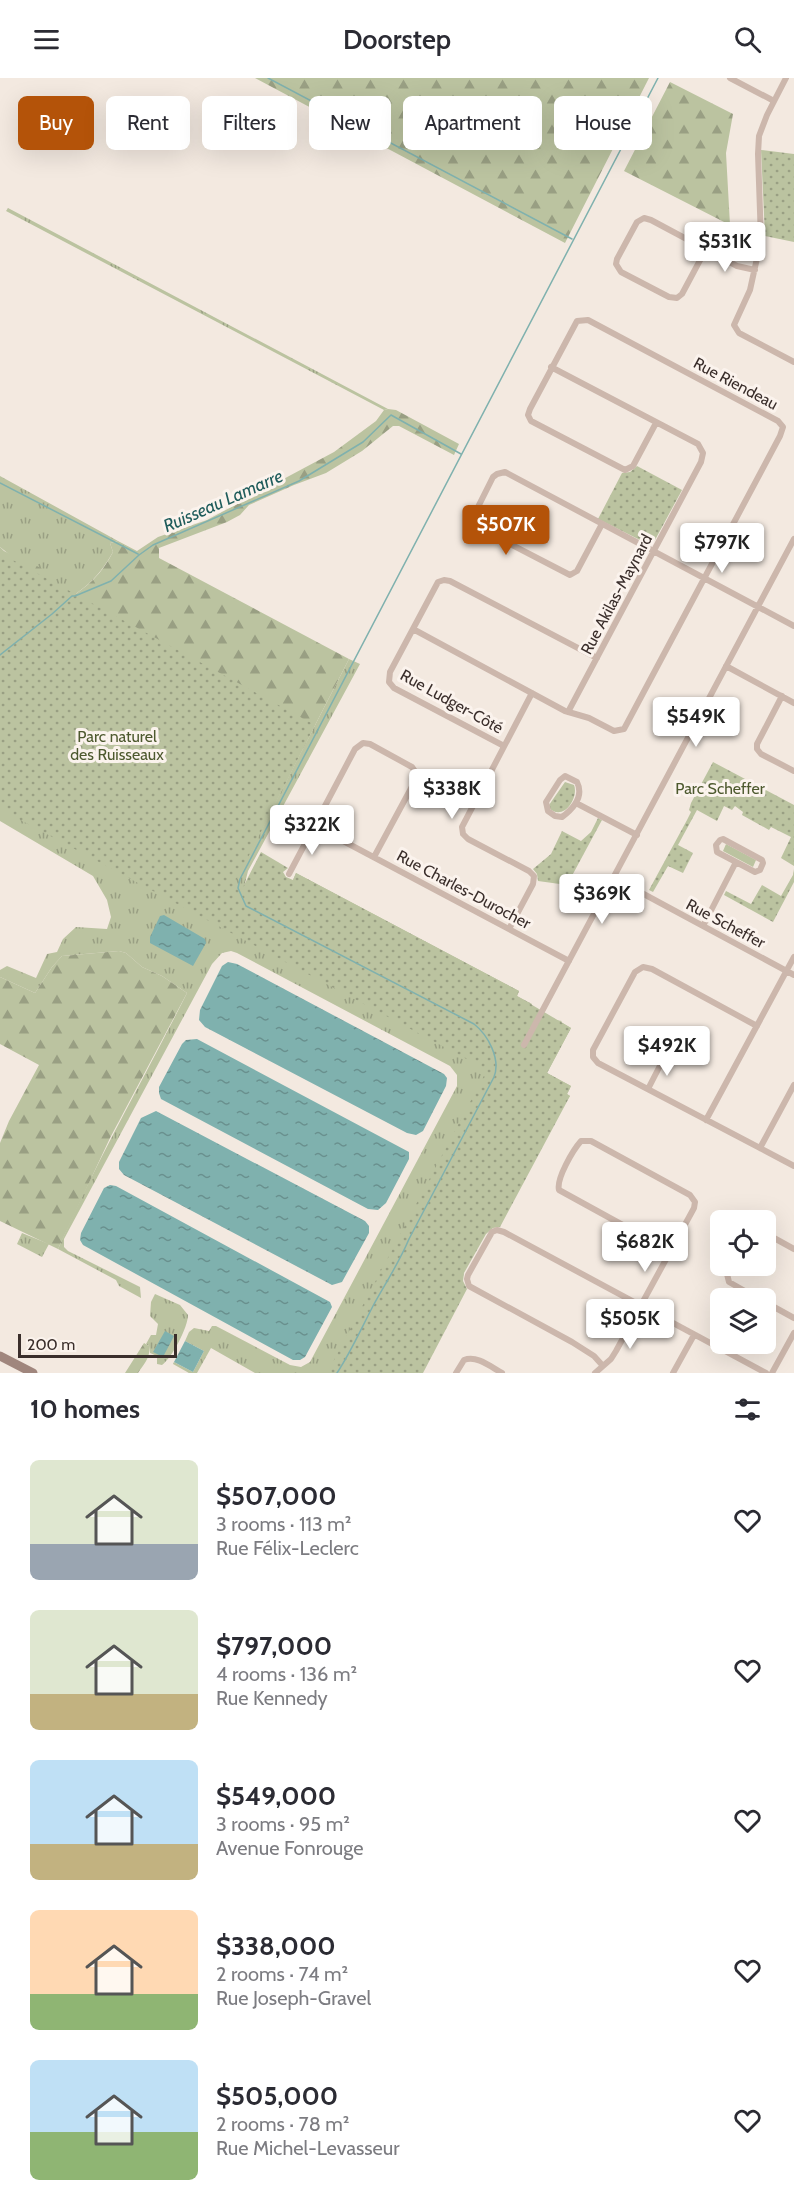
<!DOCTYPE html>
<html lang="en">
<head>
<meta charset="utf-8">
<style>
	body { margin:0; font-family:Cabin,sans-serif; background:#f7f7f7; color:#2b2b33; height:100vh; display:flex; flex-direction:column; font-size:22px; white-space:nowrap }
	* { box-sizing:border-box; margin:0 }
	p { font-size:20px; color:#7c7c81 }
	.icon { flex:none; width:33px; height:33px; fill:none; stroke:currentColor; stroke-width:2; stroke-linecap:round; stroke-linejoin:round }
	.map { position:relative; height:1295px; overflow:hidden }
	.sheet { display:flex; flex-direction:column; background:#fff; flex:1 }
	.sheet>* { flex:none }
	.hud { position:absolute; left:18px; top:18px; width:759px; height:54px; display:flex; gap:12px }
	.fabs { position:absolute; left:710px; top:1132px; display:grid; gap:12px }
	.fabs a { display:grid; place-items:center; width:66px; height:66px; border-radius:9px; background:#fff; box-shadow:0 6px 24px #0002; font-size:30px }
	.scale { position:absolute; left:18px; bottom:15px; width:159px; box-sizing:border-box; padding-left:6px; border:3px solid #3a2e2b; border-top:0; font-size:16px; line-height:21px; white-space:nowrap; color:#3a2e2b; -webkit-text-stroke:4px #fbf3ed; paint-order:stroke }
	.price { position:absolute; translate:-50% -51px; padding:0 14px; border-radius:6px; background:#fff; color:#222; font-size:20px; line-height:39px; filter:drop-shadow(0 2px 3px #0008) }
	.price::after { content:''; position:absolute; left:50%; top:36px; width:18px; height:14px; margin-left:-9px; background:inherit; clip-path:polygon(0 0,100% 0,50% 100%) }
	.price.current { background:#b45309; color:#fff }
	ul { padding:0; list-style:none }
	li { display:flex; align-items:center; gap:18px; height:150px; padding:0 30px }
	li span { display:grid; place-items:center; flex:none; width:168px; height:120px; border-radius:9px; color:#555 }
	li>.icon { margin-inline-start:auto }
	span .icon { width:72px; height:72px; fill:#fffc; stroke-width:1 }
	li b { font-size:26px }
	h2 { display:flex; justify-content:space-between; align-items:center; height:72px; padding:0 30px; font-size:26px }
	.tag { padding:0 21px; border-radius:9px; background:#fff; box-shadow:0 6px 24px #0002; font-size:21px; line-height:54px }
	.tag.current { background:#b45309; color:#fff }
	header { display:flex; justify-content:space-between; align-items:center; height:78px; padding:0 30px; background:#fff; font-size:27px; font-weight:600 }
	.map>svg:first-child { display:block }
	.grass { fill:url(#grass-tufts) }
	.forest { fill:url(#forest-firs) }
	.park { fill:url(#park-dots) }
	.water { fill:url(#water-ripples) }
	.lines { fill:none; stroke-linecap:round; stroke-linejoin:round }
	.stream { stroke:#7fb1ae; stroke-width:1.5 }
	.street { stroke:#ccb7ac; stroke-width:6 }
	.secondary { stroke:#a0867d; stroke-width:9 }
	.labels { text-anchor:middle; stroke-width:6; stroke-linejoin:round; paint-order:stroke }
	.street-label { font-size:16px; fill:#3a2e2b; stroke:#fbf3ed }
	.park-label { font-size:16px; fill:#4d592e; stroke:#fbf3ed }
	.water-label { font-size:18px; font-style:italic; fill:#1f5c5b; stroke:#fbf3ed }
</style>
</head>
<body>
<header><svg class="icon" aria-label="menu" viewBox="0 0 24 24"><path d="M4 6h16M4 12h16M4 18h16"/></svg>Doorstep<svg class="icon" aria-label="search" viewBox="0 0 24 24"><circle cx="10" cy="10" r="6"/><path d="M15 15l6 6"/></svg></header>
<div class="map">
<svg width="794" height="1295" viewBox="0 0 794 1295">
	<defs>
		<pattern id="grass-tufts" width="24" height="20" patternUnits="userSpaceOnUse" patternTransform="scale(1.5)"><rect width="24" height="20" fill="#bbc3a0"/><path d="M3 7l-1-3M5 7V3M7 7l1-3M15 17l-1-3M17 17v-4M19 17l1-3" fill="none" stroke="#999f83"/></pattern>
		<pattern id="forest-firs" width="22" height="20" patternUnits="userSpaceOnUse" patternTransform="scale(1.5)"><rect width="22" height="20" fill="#bbc3a0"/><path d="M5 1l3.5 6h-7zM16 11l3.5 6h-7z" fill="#999f83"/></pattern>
		<pattern id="park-dots" width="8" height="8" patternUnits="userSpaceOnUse" patternTransform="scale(1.5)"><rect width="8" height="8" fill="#bbc3a0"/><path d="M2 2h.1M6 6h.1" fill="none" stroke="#999f83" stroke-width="1.8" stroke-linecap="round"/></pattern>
		<pattern id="water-ripples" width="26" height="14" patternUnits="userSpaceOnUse" patternTransform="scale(1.5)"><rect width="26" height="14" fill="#7fb1ae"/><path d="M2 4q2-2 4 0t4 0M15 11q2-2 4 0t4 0" fill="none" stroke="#69908e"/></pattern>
	</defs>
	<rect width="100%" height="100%" fill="#f3e9e0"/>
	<!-- grass -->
	<path class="grass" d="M8 130 388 331 384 332 6 133Z
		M0 398 118 463 110 465 113 474C101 496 87 509 67 522L0 469Z
		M349 581 360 586 248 793 244 809 293 802 296 795 519 913 517 918 532 926 529 938 562 943 561 944 571 950 547 995 571 1008 567 1016 570 1018 363 1295H255L211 1270 197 1295H189L173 1286 174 1284 193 1294 204 1273 185 1263 189 1254 194 1250 209 1253 212 1248H216L290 1287 301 1289 310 1284 457 1008V997L450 988 237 875 231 873 222 875 212 886 64 1161V1169L68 1173 140 1209 141 1220 119 1208 116 1202 58 1171C96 1083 144 1001 187 915L162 898 142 889 126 875 119 873 62 878 52 889 35 915 0 899V892L7 888 36 900 47 876 57 874 63 861 76 849 107 851 111 839 107 822 93 798 0 743V699L232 809Z
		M22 1155 49 1166 42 1179 17 1166Z
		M155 1216 180 1227 188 1237C188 1249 172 1280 162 1287L157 1286V1278L150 1275 149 1268 146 1266 151 1257H156L158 1246 150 1238 151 1224Z"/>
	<!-- forest -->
	<path class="forest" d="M255 0H649L565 165Z
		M670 4 733 36 726 75 730 147 624 93Z
		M388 331 396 332 459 366 454 377 399 348H393L362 373 326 395 294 407 249 427 240 437 227 444 159 470V480L349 581 232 809 0 600V469L4 473 41 490 67 522C87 509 102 496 113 474L110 465 118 463 137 473 158 459 207 442 334 374 376 343 384 332Z
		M726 766 756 782 753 789 723 773Z
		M119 873 126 875 142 889 162 898 187 915 110 1060 58 1171 0 1143V1065L9 1043 39 987 0 966V899L35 915 52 889 62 878Z
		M144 1265 149 1268C151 1279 144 1286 138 1295H125Z"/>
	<!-- park -->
	<path class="park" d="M761 72 794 76V164L765 158Z
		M637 388 682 412 655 462 650 467 598 441 622 395 630 394Z
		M0 475 315 647 234 807 242 811 261 774 288 790 283 794 286 799 293 802 296 795 519 913 517 918 571 950 547 995 571 1008 567 1016 570 1018 500 1149 493 1150 486 1156 464 1195 463 1203 467 1211 423 1295H327L487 992 0 731Z
		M713 684 794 727V788L781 780 791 759 771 749 769 752 742 737 743 734 735 728 732 732 724 728 717 743 697 732 678 767 693 775 683 795 668 788 653 814 649 812 687 742 691 734 689 732 691 725Z
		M565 704 574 707C579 719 564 744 549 730V727Z
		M598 740 602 742 567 807 538 803 537 796 533 791 551 776 562 753 581 763 591 754Z
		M794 791V804L773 844 724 817 726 813 751 826 762 807 781 818 793 797Z"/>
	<!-- water -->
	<path class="water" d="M164 837 205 861 206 865 193 888 150 865V859L160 838Z
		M228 884 237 886 444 996 447 1000 446 1008 423 1053 416 1057 407 1055 205 949 199 942 200 932 222 888Z
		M197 961 409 1074V1081L386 1125 378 1132 368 1131 161 1021 159 1015V1009L182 966 186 962Z
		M156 1033 365 1143 369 1148V1155L342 1204 332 1207 124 1097 119 1091V1084L141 1040Z
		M110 1107 116 1108 330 1224 332 1229 305 1279 300 1282H293L83 1167 80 1162 81 1155 104 1110Z
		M165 1253 174 1258 163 1279 153 1274Z
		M185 1263 204 1273 193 1294 174 1284Z"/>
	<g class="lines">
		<!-- stream -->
		<path class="stream" d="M268 0 572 161
			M0 405 138 476
			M0 577 52 536 72 518H75L111 503 139 477 153 467 299 403 363 364 391 337 461 376
			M337 1295C351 1274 361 1251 373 1228 385 1206 399 1185 409 1161L494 999C501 981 488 957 474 946L246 828 238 810 240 801 658 0"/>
		<!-- street -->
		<path class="street" d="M730 0 774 23
			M786 0 767 37 759 58 758 76 761 162 750 212 734 247 739 255 794 284
			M706 171 682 216 677 220 669 219 621 194 616 186 617 181 637 144 644 140 651 142 737 188 755 192
			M551 289 698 366 703 375 701 384 568 634
			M602 446 577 493 570 497 479 450 473 439 493 399 497 396 505 394 794 548
			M413 551 565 633 589 640 614 653 624 651 780 358 783 349 778 343 588 242 577 243 530 331 528 337 531 343 625 392 633 388 656 345
			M726 588 794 625
			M782 618 757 666V671L761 676 794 693
			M504 668 394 610 389 604 390 594 438 504 444 502 450 503 597 580
			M565 698 577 704C584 718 574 730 562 739L555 738 548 733 546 724 560 702Z
			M576 725 637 757
			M315 748 569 883
			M723 761 762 782 763 785 760 792 755 794 717 774 716 767 720 762Z
			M289 796 355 671 363 665 370 666 412 689 416 695 415 703 374 779
			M614 800 794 897
			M703 848 736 784
			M509 851 533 806 534 798 529 793 468 761 463 756 462 749 532 615
			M757 948 652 891 643 889 635 894 593 972V979L598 985 794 1088
			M663 971a6 6 0 1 1 12 0a6 6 0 1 1-12 0Z
			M524 967 794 461
			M648 1011 666 976
			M706 1042 794 879
			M760 1070 794 1007
			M765 1155 794 1171
			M731 1188 727 1196 729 1204 759 1221
			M765 1224 794 1240
			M603 1288 594 1278 572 1264 469 1208 467 1201 468 1197 492 1154 497 1152 504 1154 766 1295
			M456 1295 464 1282C477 1277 491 1289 502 1295
			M595 1295 611 1281 616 1273 694 1130 695 1124 690 1117 591 1063H581C573 1072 556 1101 559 1112L670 1173
			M673 1295 694 1257
			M772 1295 794 1255"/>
		<!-- secondary -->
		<path class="secondary" d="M0 1278 33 1295"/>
	</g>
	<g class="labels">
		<!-- street labels -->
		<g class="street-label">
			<text transform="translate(736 305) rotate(28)" y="6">Rue Riendeau</text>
			<text transform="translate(616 516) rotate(-62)" y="6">Rue Akilas-Maynard</text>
			<text transform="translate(452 623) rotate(29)" y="6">Rue Ludger-Côté</text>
			<text transform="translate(464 811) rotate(28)" y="6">Rue Charles-Durocher</text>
			<text transform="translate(726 845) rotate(28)" y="6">Rue Scheffer</text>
		</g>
		<!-- park labels -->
		<g class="park-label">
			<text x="117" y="664">Parc naturel<tspan x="117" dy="18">des Ruisseaux</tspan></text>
			<text x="720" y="716">Parc Scheffer</text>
		</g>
		<!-- water labels -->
		<g class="water-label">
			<text transform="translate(223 423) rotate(-24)" y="6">Ruisseau Lamarre</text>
		</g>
	</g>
</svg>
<div class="fabs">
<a><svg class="icon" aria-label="locate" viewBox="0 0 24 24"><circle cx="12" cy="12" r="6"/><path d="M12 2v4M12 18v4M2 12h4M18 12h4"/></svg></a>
<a><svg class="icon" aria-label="layers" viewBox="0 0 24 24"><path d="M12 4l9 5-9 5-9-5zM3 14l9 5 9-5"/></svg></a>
</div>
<div class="scale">200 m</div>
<b class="price" style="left:725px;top:195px">$531K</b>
<b class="price current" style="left:506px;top:478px">$507K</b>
<b class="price" style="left:722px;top:496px">$797K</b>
<b class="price" style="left:696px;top:670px">$549K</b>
<b class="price" style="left:452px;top:742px">$338K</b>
<b class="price" style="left:312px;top:778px">$322K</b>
<b class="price" style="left:602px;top:847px">$369K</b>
<b class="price" style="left:667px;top:999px">$492K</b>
<b class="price" style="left:645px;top:1195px">$682K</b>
<b class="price" style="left:630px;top:1272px">$505K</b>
<div class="hud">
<a class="tag current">Buy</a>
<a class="tag">Rent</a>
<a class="tag">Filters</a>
<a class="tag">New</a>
<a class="tag">Apartment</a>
<a class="tag">House</a>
</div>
</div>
<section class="sheet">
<h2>10 homes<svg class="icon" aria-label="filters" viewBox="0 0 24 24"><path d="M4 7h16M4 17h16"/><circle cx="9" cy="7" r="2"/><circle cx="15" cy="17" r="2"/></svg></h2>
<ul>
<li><span style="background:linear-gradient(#dfe7d0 70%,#9aa5b1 0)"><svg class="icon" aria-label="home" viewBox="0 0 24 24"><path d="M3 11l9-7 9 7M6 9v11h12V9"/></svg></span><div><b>$507,000</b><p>3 rooms · 113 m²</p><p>Rue Félix-Leclerc</p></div><svg class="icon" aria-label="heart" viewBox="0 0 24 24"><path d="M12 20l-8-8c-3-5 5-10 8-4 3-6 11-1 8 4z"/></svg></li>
<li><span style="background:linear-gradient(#dfe7d0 70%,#c2b280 0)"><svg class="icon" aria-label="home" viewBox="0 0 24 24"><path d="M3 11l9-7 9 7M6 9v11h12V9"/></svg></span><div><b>$797,000</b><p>4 rooms · 136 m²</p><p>Rue Kennedy</p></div><svg class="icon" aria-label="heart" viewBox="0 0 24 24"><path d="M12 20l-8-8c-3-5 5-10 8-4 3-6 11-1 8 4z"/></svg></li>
<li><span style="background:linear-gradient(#bfe0f5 70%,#c2b280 0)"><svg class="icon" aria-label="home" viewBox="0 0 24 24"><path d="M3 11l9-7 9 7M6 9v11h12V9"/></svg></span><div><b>$549,000</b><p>3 rooms · 95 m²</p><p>Avenue Fonrouge</p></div><svg class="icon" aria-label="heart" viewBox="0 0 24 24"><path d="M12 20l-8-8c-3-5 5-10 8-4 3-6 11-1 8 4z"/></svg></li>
<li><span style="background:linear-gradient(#ffd9b3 70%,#8fb573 0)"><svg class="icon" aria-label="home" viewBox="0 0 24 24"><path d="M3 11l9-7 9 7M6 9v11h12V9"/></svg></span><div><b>$338,000</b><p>2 rooms · 74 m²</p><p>Rue Joseph-Gravel</p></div><svg class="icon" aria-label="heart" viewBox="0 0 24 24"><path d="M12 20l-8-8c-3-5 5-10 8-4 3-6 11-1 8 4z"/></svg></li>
<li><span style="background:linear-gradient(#bfe0f5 60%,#8fb573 0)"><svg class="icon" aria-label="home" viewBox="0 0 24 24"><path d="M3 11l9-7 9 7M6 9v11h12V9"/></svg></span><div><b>$505,000</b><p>2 rooms · 78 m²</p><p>Rue Michel-Levasseur</p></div><svg class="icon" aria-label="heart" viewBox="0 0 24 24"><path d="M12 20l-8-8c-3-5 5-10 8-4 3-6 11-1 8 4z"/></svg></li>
</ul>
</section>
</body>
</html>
